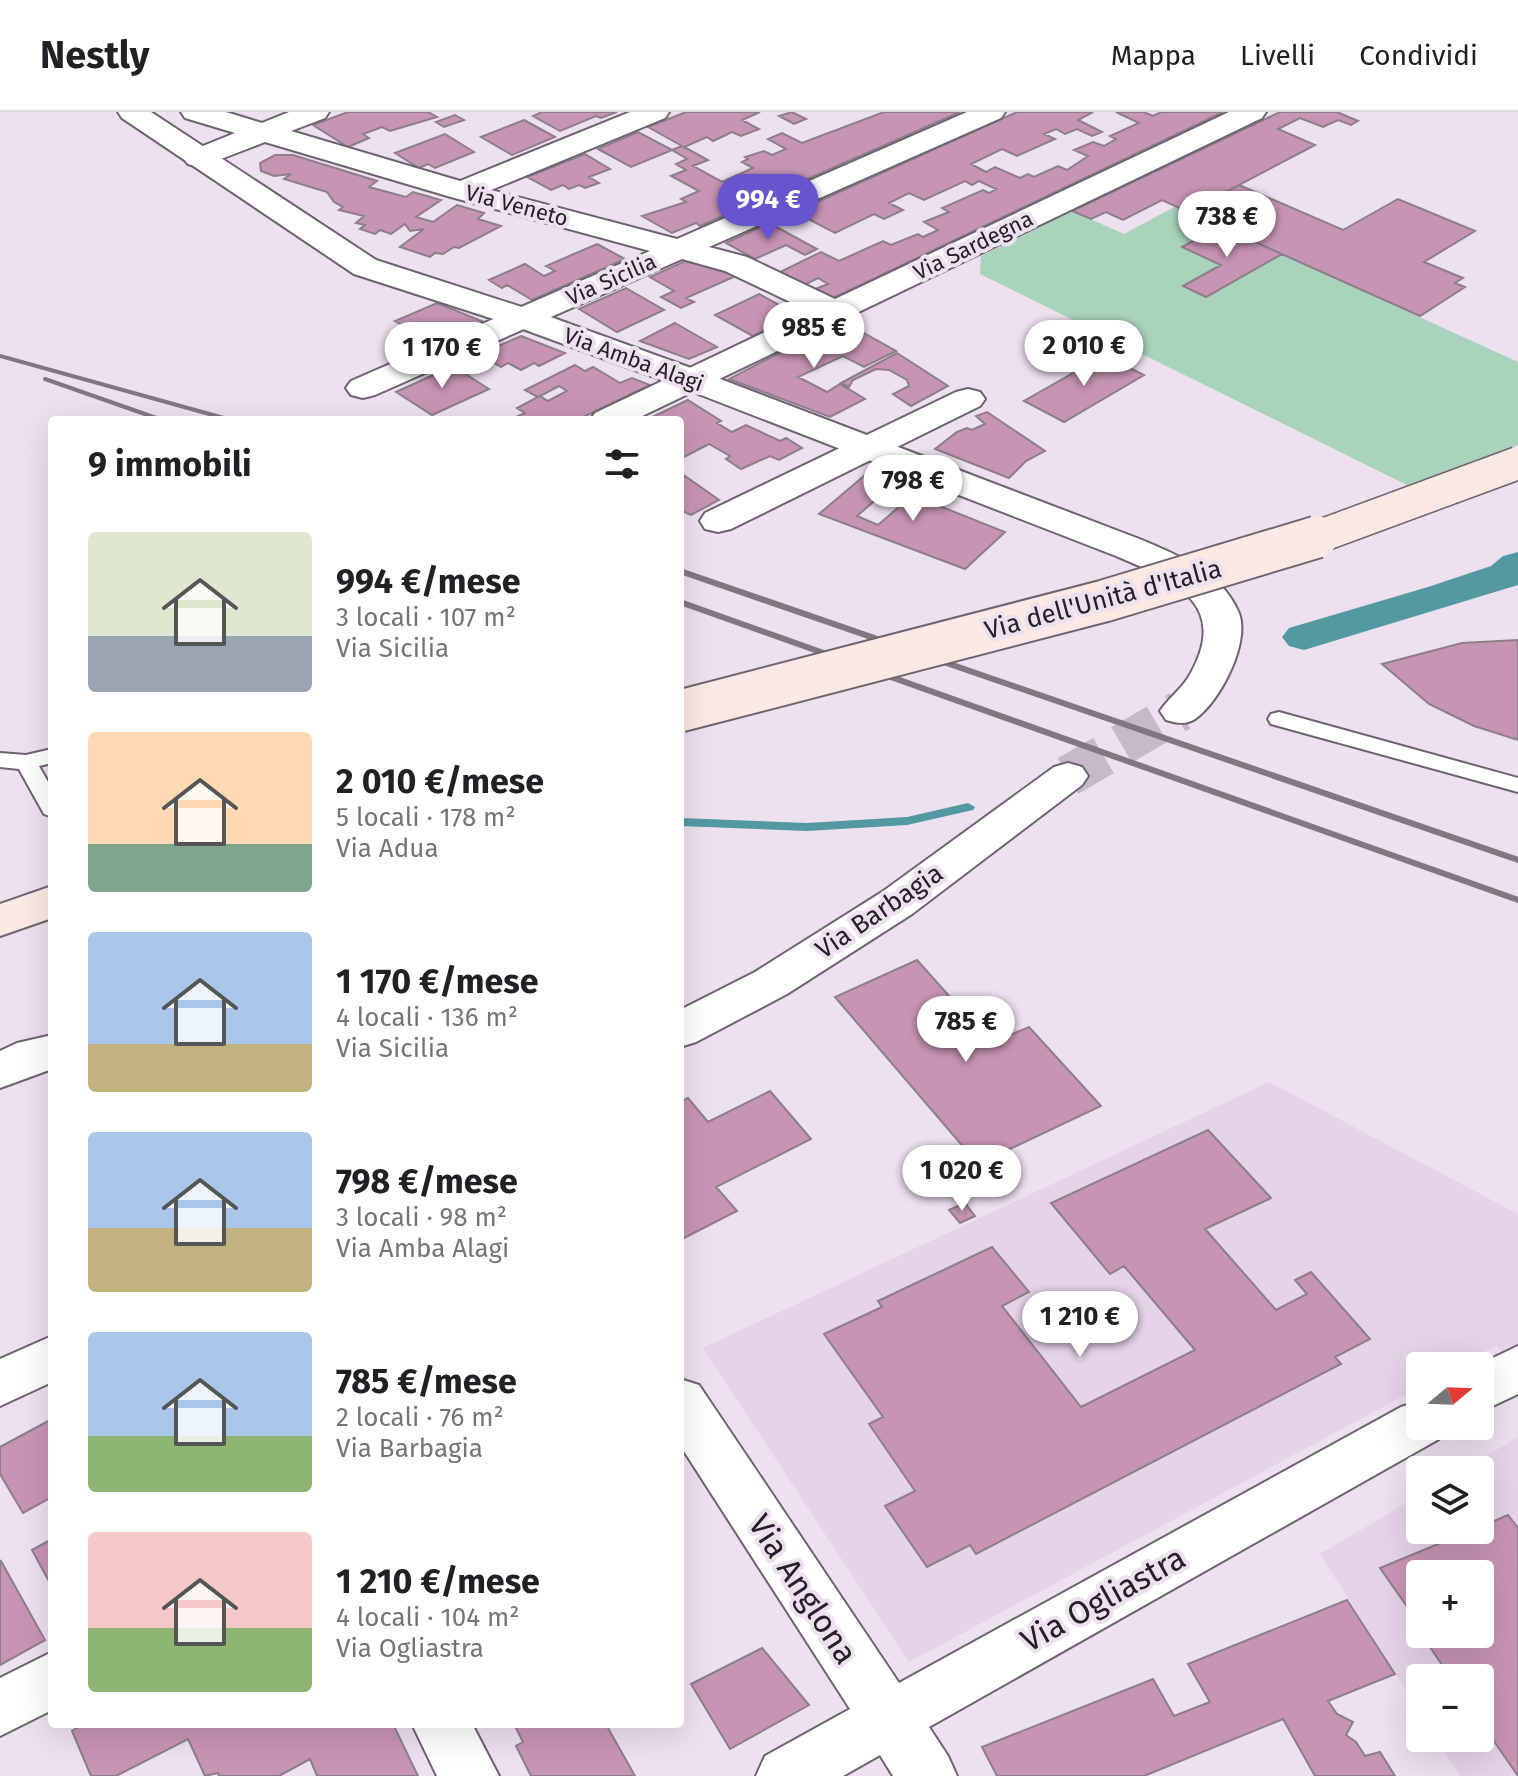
<!DOCTYPE html>
<html lang="it">
<head>
<meta charset="utf-8">
<style>
	body { margin:0; font-family:"Fira Sans",sans-serif; background:#f6f6f6; color:#202124; height:100vh; display:flex; flex-direction:column; font-size:30px; white-space:nowrap }
	* { box-sizing:border-box; margin:0 }
	p { font-size:26px; color:#757577 }
	.icon { flex:none; width:44px; height:44px; fill:none; stroke:currentColor; stroke-width:2; stroke-linecap:round; stroke-linejoin:round }
	.map { position:relative; flex:1; overflow:hidden }
	.side { position:absolute; left:48px; top:304px; width:636px; height:1312px; display:flex; flex-direction:column; background:#fff; border-radius:8px; box-shadow:0 8px 32px #0002 }
	.side>* { flex:none }
	.needle { width:52px; rotate:71deg }
	.fabs { position:absolute; left:1406px; top:1240px; display:grid; gap:16px }
	.fabs a { display:grid; place-items:center; width:88px; height:88px; border-radius:8px; background:#fff; box-shadow:0 8px 32px #0002; font-size:40px }
	.price { position:absolute; translate:-50% -68px; padding:0 18px; border-radius:28px; background:#fff; color:#222; font-size:26px; line-height:52px; filter:drop-shadow(0 2px 4px #0008) }
	.price::after { content:''; position:absolute; left:50%; top:48px; width:24px; height:18px; margin-left:-12px; background:inherit; clip-path:polygon(0 0,100% 0,50% 100%) }
	.price.on { background:#6854cd; color:#fff }
	ul { padding:0; list-style:none }
	li { display:flex; align-items:center; gap:24px; height:200px; padding:0 40px }
	li span { display:grid; place-items:center; flex:none; width:224px; height:160px; border-radius:8px; color:#555 }
	li>.icon { margin-inline-start:auto }
	span .icon { width:96px; height:96px; fill:#fffc; stroke-width:1 }
	li b { font-size:34px }
	h2 { display:flex; justify-content:space-between; align-items:center; height:96px; padding:0 40px; font-size:34px }
	header { display:flex; align-items:center; gap:48px; box-sizing:border-box; height:112px; padding:0 40px; background:#fff; border-bottom:2px solid #e0e0e0 }
	header strong { font-size:38px }
	nav { display:flex; gap:44px; margin-inline-start:auto; font-size:28px }
	.map>svg:first-child { display:block }
	.built { fill:#e5d3e8; fill-rule:evenodd }
	.green { fill:#aad3bd }
	.lines { fill:none; stroke-linecap:round; stroke-linejoin:round }
	.stream { fill:#5399a1; fill-rule:evenodd }
	.canal { fill:#5399a1; fill-rule:evenodd }
	.building { fill:#c795b4; stroke:#8e7e87; stroke-width:2; fill-rule:evenodd }
	.tertiary-tunnel { stroke:#c5bac7; stroke-width:41; stroke-dasharray:41 21; stroke-linecap:butt }
	.service-casing { stroke:#6e6370; stroke-width:4 }
	.minor-casing { stroke:#6e6370; stroke-width:4 }
	.tertiary-casing { stroke:#6e6370; stroke-width:4 }
	.secondary-casing { stroke:#6e6370; stroke-width:4 }
	.service { fill:#fff; fill-rule:evenodd }
	.minor { fill:#fff; fill-rule:evenodd }
	.tertiary { fill:#fff; fill-rule:evenodd }
	.secondary { fill:#fde9e4; fill-rule:evenodd }
	.rail-far1 { stroke:#807781; stroke-width:4 }
	.rail { stroke:#807781; stroke-width:6 }
	.secondary-bridge-far1-casing { stroke:#6e6370; stroke-width:35; stroke-linecap:butt }
	.secondary-bridge-casing { stroke:#6e6370; stroke-width:45; stroke-linecap:butt }
	.secondary-bridge-far1 { stroke:#fde9e4; stroke-width:32 }
	.secondary-bridge { stroke:#fde9e4; stroke-width:41 }
	.labels { text-anchor:middle; stroke-width:8; stroke-linejoin:round; paint-order:stroke }
	.far-street-label { font-size:22px; fill:#252026; stroke:#ede0ef }
	.street-label { font-size:26px; fill:#252026; stroke:#ede0ef }
	.near-street-label { font-size:32px; fill:#252026; stroke:#ede0ef }
</style>
</head>
<body>
<header>
<strong>Nestly</strong>
<nav><a>Mappa</a><a>Livelli</a><a>Condividi</a></nav>
</header>
<div class="map">
<svg width="1518" height="1664" viewBox="0 0 1518 1664">
	<rect width="100%" height="100%" fill="#ede0ef"/>
	<!-- built -->
	<path class="built" d="M1269 970 1518 1102V1235L1503 1243 1497 1233 1459 1254H1420V1275L909 1550 703 1236Z
		M1518 1325V1664H1460L1436 1626H1480V1566H1420V1600L1320 1442 1420 1383V1418H1480V1358H1463ZM1420 1462H1480V1522H1420Z"/>
	<!-- green -->
	<path class="green" d="M1176 94 1518 250V333L1415 377 980 162 981 144 1072 99 1124 122Z"/>
	<g class="lines">
		<!-- stream -->
		<path class="stream" d="M968 691 975 695 973 698 907 713 807 719 680 714V706L807 711 907 705Z"/>
		<!-- canal -->
		<path class="canal" d="M1518 440V473L1304 538 1289 534 1282 525 1289 516 1428 475 1491 454 1503 444Z"/>
	</g>
	<!-- building -->
	<path class="building" d="M348 0H428L437 5 390 19 382 15 363 22 369 26 348 35 313 13Z
		M542 0H617L601 6 596 4 560 19 533 4Z
		M686 0H760L742 8 759 17 741 24 732 20 713 29 707 25 684 35 708 48 693 54 722 70 753 56 742 50 748 47 745 45 764 39 772 43 786 37 768 27 782 21 802 31 884 0H960L700 114 696 111 672 121 642 104 686 90 681 87 699 79 671 64 686 58 676 52 687 47 672 38 631 55 598 37 638 20 672 38 682 34 648 15Z
		M792 0 806 7 794 12 779 4Z
		M1017 0H1093L1078 8 1102 20 1092 24 1077 17 1065 22 1056 17 1044 22 1055 27 1017 44 1002 37 971 52 986 60 995 55 1020 66 1028 62 1034 65 1058 54 1067 58 1088 44 1074 38 1093 30 1104 34 1116 27 1110 24 1139 11 1116 0H1144L1153 4 1161 0H1223L829 188 810 179 828 172 818 166 800 175 776 162 821 140 839 149 883 129 891 133 918 122 923 125 938 118 924 110 949 100 942 96 983 78 989 81 996 77 979 69 972 73 965 69 924 88 909 81 889 91 903 98 884 107 874 102 835 121 795 100Z
		M1280 0H1337L1358 9 1351 13 1338 8 1323 15 1300 6 1278 17 1315 33 1188 100 1162 88 1123 108 1106 100 1091 107 1072 99Z
		M455 3 464 8 444 15 436 10Z
		M524 8 555 25 512 43 481 25Z
		M445 22 474 40 435 56 428 52 419 56 395 41Z
		M585 42 610 57 589 65 599 71 585 76 579 73 569 77 563 73 551 78 527 65Z
		M275 43H293L377 69 369 75 406 85 413 80 441 88 416 105 433 110 457 93 484 101 478 107 501 114 459 136 454 135 443 142 435 141 430 145 400 135 424 117 410 119 405 112 391 122 380 118 375 122 360 117 365 113 356 111 364 104 339 98 343 95 334 90 327 80 284 67 291 62 274 64 261 59 260 51Z
		M1239 73 1343 118 1398 87 1475 119 1424 150 1463 166 1455 171 1465 175 1420 204 1188 100Z
		M769 111 817 137 805 143 786 133 755 147 726 131Z
		M1220 114 1282 142 1206 185 1183 174 1221 153 1182 135Z
		M597 132 625 147 532 188 507 173 502 176 489 168 525 152 544 164 555 159 546 154Z
		M694 145 740 162 686 186 694 190 681 196 661 185 674 179 650 165Z
		M626 176 664 198 617 220 579 197Z
		M759 182 796 202 753 224 715 203Z
		M437 191 484 210 449 226 445 223 432 229 395 209Z
		M675 211 717 235 689 247 640 229Z
		M855 216 896 239 864 255 843 244 798 265 827 280 840 272 865 287 830 305 729 267 822 219 834 225Z
		M521 224 565 241 539 254 534 251 521 258 508 251 501 255 480 242Z
		M897 241 948 274 911 294 893 282 909 274 907 268 889 258 876 257 853 268 849 275 841 271Z
		M1105 243 1144 263 1064 310 1024 289Z
		M575 253 585 259 593 255 620 271 632 266 650 273 577 308H509L525 301 517 296 538 285 525 278ZM559 274 567 279 548 289 540 284Z
		M453 254 489 277 432 303 396 280Z
		M688 288 721 309 717 311 732 320 746 313 780 329 786 326 802 336 779 348 770 344 741 357 726 347 730 344 709 332 680 347V308H646Z
		M987 300 1045 339 1026 349 1009 366 935 337 957 320 967 316 972 318 985 312 976 304Z
		M685 364 719 388 691 403 680 398V367Z
		M864 364 1005 420 965 457 819 402ZM879 385 900 394 878 413 857 404Z
		M1518 528V628L1474 614 1429 592 1382 552 1462 531Z
		M917 848 991 931 1029 915 1101 994 978 1052 835 885Z
		M770 979 811 1027 716 1075 737 1099 680 1128V990L688 986 708 1010Z
		M1208 1018 1271 1086 1205 1117 1276 1198 1307 1182 1295 1168 1311 1160 1370 1227 1335 1245 1341 1252 976 1442 970 1433 927 1455 885 1394 915 1379 869 1312 883 1305 824 1222 882 1195 878 1189 992 1135 1029 1180 1002 1194 1081 1295 1195 1238 1124 1154 1110 1162 1051 1091Z
		M965 1091 975 1104 960 1111 949 1098Z
		M52 1307V1385L23 1401 0 1362V1335Z
		M1508 1403 1518 1416V1664L1480 1609V1566H1451L1421 1522H1480V1462H1420V1513L1380 1456 1472 1418H1480V1415Z
		M52 1427V1475L32 1438Z
		M1 1449 45 1528 0 1553V1450Z
		M1347 1488 1395 1562 1328 1589 1337 1602 1353 1610 1346 1623 1356 1630 1365 1644 1380 1640 1395 1664H1315L1283 1607 1144 1664H997L982 1635 1153 1567 1174 1604 1210 1590 1188 1552Z
		M762 1536 809 1593 730 1637 691 1572Z
		M84 1612H393L418 1664H317L310 1647 279 1664H219L218 1661 205 1664 188 1627 116 1664H91L72 1619Z
		M514 1612H616L608 1616 635 1664H531L516 1634 523 1630Z"/>
	<g class="lines">
		<!-- tertiary-tunnel -->
		<path class="tertiary-tunnel" d="M1068 664 1180 599"/>
		<!-- service casing -->
		<g class="service-casing">
			<path id="service" d="M1279 600 1518 666V680L1271 612 1268 607 1271 602Z
				M52 637V651L39 654 52 677V705L44 702 19 657 0 655V641L26 643Z"/>
		</g>
		<!-- minor casing -->
		<g class="minor-casing">
			<path id="minor" d="M181 0H226L262 11 289 0H329L325 6 291 19 460 69 630 0H669L665 6 491 78 677 127 967 0H1005L1001 6 709 135 747 145 835 187 1229 0H1266L1262 6 634 308H590L595 301 809 199 725 159 682 147 375 283 363 286 351 283 346 276 351 269 650 139 451 85 265 30 208 52 198 55 188 52 183 46 188 40 235 21 185 6Z
				M968 277 980 280 985 287 980 294 731 417 718 420 705 417 700 409 705 401 956 280Z
				M52 923V957L0 976V939L17 931Z
				M1518 1234V1282L1480 1300V1254H1476Z
				M680 1267 699 1273 899 1571 1401 1295 1420 1289V1314H1445L1439 1327 929 1615 948 1644 957 1664H893L880 1643 843 1664H756L765 1644 850 1597 680 1333Z
				M52 1540V1598L0 1624V1566Z
				M412 1612H472L499 1664H437Z"/>
		</g>
		<!-- tertiary casing -->
		<g class="tertiary-casing">
			<path id="tertiary" d="M118 0H151L376 148 534 199 702 260 1142 428C1179 444 1221 460 1238 499 1252 528 1220 590 1195 607 1186 613 1176 611 1166 608L1160 599C1168 587 1180 578 1188 566 1232 492 1175 469 1116 444L678 274 512 213 354 162 122 6Z
				M1068 651 1082 655 1088 664 1082 673 912 802 787 882 696 930 680 935V898L755 860 882 780 1054 655Z
				M52 1224V1270L0 1294V1247Z"/>
		</g>
		<!-- secondary casing -->
		<g class="secondary-casing">
			<path id="secondary" d="M52 774V806L0 824V792Z"/>
		</g>
		<!-- service -->
		<use href="#service" class="service"/>
		<!-- minor -->
		<use href="#minor" class="minor"/>
		<!-- tertiary -->
		<use href="#tertiary" class="tertiary"/>
		<!-- secondary -->
		<use href="#secondary" class="secondary"/>
		<!-- rail-far1 -->
		<path class="rail-far1" d="M0 244 231 308
			M45 267 162 308"/>
		<!-- rail -->
		<path class="rail" d="M680 459 1518 748
			M680 490 1518 788"/>
		<!-- secondary-bridge-far1 casing -->
		<g class="secondary-bridge-far1-casing">
			<path id="secondary-bridge-far1" d="M1312 427 1518 351"/>
		</g>
		<!-- secondary-bridge casing -->
		<g class="secondary-bridge-casing">
			<path id="secondary-bridge" d="M680 599 1104 489 1317 425"/>
		</g>
		<!-- secondary-bridge-far1 -->
		<use href="#secondary-bridge-far1" class="secondary-bridge-far1"/>
		<!-- secondary-bridge -->
		<use href="#secondary-bridge" class="secondary-bridge"/>
	</g>
	<g class="labels">
		<!-- far-street labels -->
		<g class="far-street-label">
			<text transform="translate(517 93) rotate(15)" y="8">Via Veneto</text>
			<text transform="translate(973 133) rotate(-26)" y="8">Via Sardegna</text>
			<text transform="translate(611 167) rotate(-24)" y="8">Via Sicilia</text>
			<text transform="translate(634 247) rotate(20)" y="8">Via Amba Alagi</text>
		</g>
		<!-- street labels -->
		<g class="street-label">
			<text transform="translate(1103 487) rotate(-15)" y="9">Via dell'Unità d'Italia</text>
			<text transform="translate(879 799) rotate(-34)" y="9">Via Barbagia</text>
		</g>
		<!-- near-street labels -->
		<g class="near-street-label">
			<text transform="translate(803 1477) rotate(57)" y="11">Via Anglona</text>
			<text transform="translate(1103 1487) rotate(-29)" y="11">Via Ogliastra</text>
		</g>
	</g>
</svg>
<div class="fabs">
<a><svg class="needle" viewBox="-14 -14 28 28"><path d="M0-13l5 13h-10z" fill="#e53935"/><path d="M0 13l5-13h-10z" fill="#757577"/></svg></a>
<a><svg class="icon" aria-label="layers" viewBox="0 0 24 24"><path d="M12 4l9 5-9 5-9-5zM3 14l9 5 9-5"/></svg></a>
<a>+</a>
<a>−</a>
</div>
<b class="price on" style="left:768px;top:130px">994 €</b>
<b class="price" style="left:1227px;top:147px">738 €</b>
<b class="price" style="left:814px;top:258px">985 €</b>
<b class="price" style="left:1084px;top:276px">2 010 €</b>
<b class="price" style="left:442px;top:278px">1 170 €</b>
<b class="price" style="left:913px;top:411px">798 €</b>
<b class="price" style="left:966px;top:952px">785 €</b>
<b class="price" style="left:962px;top:1101px">1 020 €</b>
<b class="price" style="left:1080px;top:1247px">1 210 €</b>
<section class="side">
<h2>9 immobili<svg class="icon" aria-label="filters" viewBox="0 0 24 24"><path d="M4 7h16M4 17h16"/><circle cx="9" cy="7" r="2"/><circle cx="15" cy="17" r="2"/></svg></h2>
<ul>
<li><span style="background:linear-gradient(#dfe7d0 65%,#9aa5b1 0)"><svg class="icon" aria-label="home" viewBox="0 0 24 24"><path d="M3 11l9-7 9 7M6 9v11h12V9"/></svg></span><div><b>994 €/mese</b><p>3 locali · 107 m²</p><p>Via Sicilia</p></div></li>
<li><span style="background:linear-gradient(#ffd9b3 70%,#7fa58c 0)"><svg class="icon" aria-label="home" viewBox="0 0 24 24"><path d="M3 11l9-7 9 7M6 9v11h12V9"/></svg></span><div><b>2 010 €/mese</b><p>5 locali · 178 m²</p><p>Via Adua</p></div></li>
<li><span style="background:linear-gradient(#a9c7e8 70%,#c2b280 0)"><svg class="icon" aria-label="home" viewBox="0 0 24 24"><path d="M3 11l9-7 9 7M6 9v11h12V9"/></svg></span><div><b>1 170 €/mese</b><p>4 locali · 136 m²</p><p>Via Sicilia</p></div></li>
<li><span style="background:linear-gradient(#a9c7e8 60%,#c2b280 0)"><svg class="icon" aria-label="home" viewBox="0 0 24 24"><path d="M3 11l9-7 9 7M6 9v11h12V9"/></svg></span><div><b>798 €/mese</b><p>3 locali · 98 m²</p><p>Via Amba Alagi</p></div></li>
<li><span style="background:linear-gradient(#a9c7e8 65%,#8fb573 0)"><svg class="icon" aria-label="home" viewBox="0 0 24 24"><path d="M3 11l9-7 9 7M6 9v11h12V9"/></svg></span><div><b>785 €/mese</b><p>2 locali · 76 m²</p><p>Via Barbagia</p></div></li>
<li><span style="background:linear-gradient(#f6c9c9 60%,#8fb573 0)"><svg class="icon" aria-label="home" viewBox="0 0 24 24"><path d="M3 11l9-7 9 7M6 9v11h12V9"/></svg></span><div><b>1 210 €/mese</b><p>4 locali · 104 m²</p><p>Via Ogliastra</p></div></li>
</ul>
</section>
</div>
</body>
</html>
